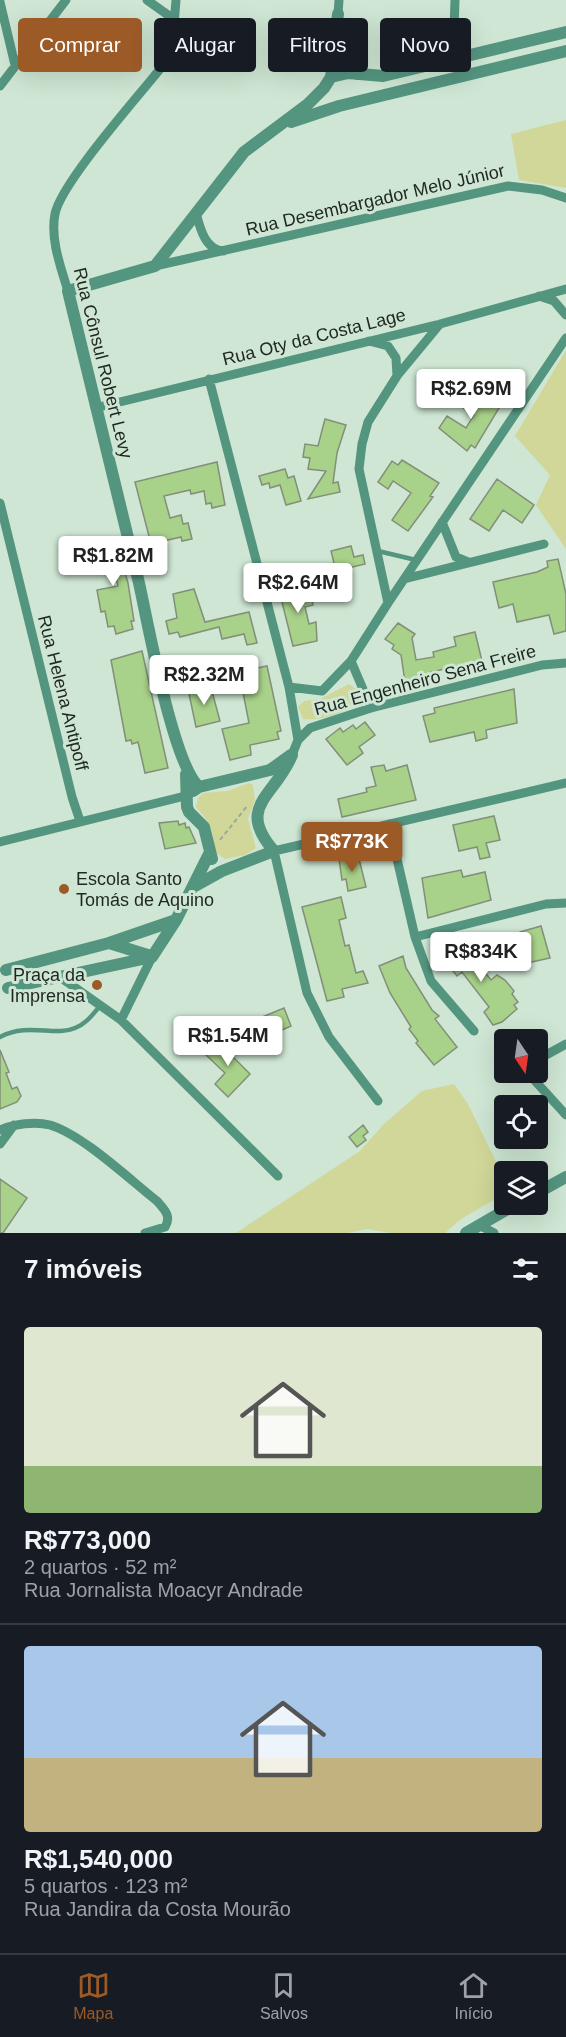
<!DOCTYPE html>
<html lang="pt">
<head>
<meta charset="utf-8">
<style>
	body { margin:0; font-family:Helvetica,sans-serif; background:#242831; color:#f1f3f6; height:100vh; display:flex; flex-direction:column; font-size:22px; white-space:nowrap }
	* { box-sizing:border-box; margin:0 }
	p { font-size:20px; color:#9ea1a6 }
	.icon { flex:none; width:33px; height:33px; fill:none; stroke:currentColor; stroke-width:2; stroke-linecap:round; stroke-linejoin:round }
	.map { position:relative; height:1233px; overflow:hidden }
	.panel { display:flex; flex-direction:column; background:#171b24; flex:1 }
	.panel>* { flex:none }
	.top-card { position:absolute; left:18px; top:18px; width:531px; height:54px; display:flex; gap:12px }
	.needle { width:39px; rotate:167deg }
	.tools { position:absolute; left:494px; top:1029px; display:grid; gap:12px }
	.tools a { display:grid; place-items:center; width:54px; height:54px; border-radius:6px; background:#171b24; box-shadow:0 6px 24px #0002; font-size:30px }
	.price { position:absolute; translate:-50% -51px; padding:0 14px; border-radius:6px; background:#fff; color:#222; font-size:20px; line-height:39px; filter:drop-shadow(0 2px 3px #0008) }
	.price::after { content:''; position:absolute; left:50%; top:36px; width:18px; height:14px; margin-left:-9px; background:inherit; clip-path:polygon(0 0,100% 0,50% 100%) }
	.price.on { background:#9c5a27; color:#fff }
	ul { padding:0; list-style:none }
	li { display:grid; align-content:center; gap:12px; height:318px; padding:0 24px }
	li+li { border-top:2px solid #363941 }
	li span { display:grid; place-items:center; height:186px; border-radius:6px; color:#555 }
	li>.icon { margin-inline-start:auto }
	span .icon { width:108px; height:108px; fill:#fffc; stroke-width:1 }
	li b { font-size:26px }
	h2 { display:flex; justify-content:space-between; align-items:center; height:72px; padding:0 24px; font-size:26px }
	.chip { padding:0 21px; border-radius:6px; background:#171b24; box-shadow:0 6px 24px #0002; font-size:21px; line-height:54px }
	.chip.on { background:#9c5a27; color:#fff }
	.menu { display:flex; justify-content:space-around; align-items:center; height:84px; border-top:2px solid #363941; background:#171b24; font-size:16px; color:#9ea1a6 }
	.menu a { display:grid; justify-items:center; gap:3px }
	.menu .on { color:#9c5a27 }
	.map>svg:first-child { display:block }
	.green { fill:#d0d798 }
	.building { fill:#a8d18a; stroke:#828f79; stroke-width:1.5 }
	.lines { fill:none; stroke-linecap:round; stroke-linejoin:round }
	.path { stroke:#98ab9c; stroke-width:2; stroke-dasharray:4.5 3; stroke-linecap:butt }
	.service { stroke:#549580; stroke-width:4.5 }
	.minor { stroke:#549580; stroke-width:9 }
	.tertiary { stroke:#549580; stroke-width:12 }
	.poi-dot { fill:#9c5a27; stroke:#cee6d3; stroke-width:2 }
	.labels { text-anchor:middle; stroke-width:6; stroke-linejoin:round; paint-order:stroke }
	.street-label { font-size:18px; fill:#1f2721; stroke:#cee6d3 }
	.poi-label { font-size:18px; fill:#1f2721; stroke:#cee6d3; text-anchor:start }
</style>
</head>
<body>
<div class="map">
<svg width="566" height="1233" viewBox="0 0 566 1233">
	<rect width="100%" height="100%" fill="#cee6d3"/>
	<!-- green -->
	<path class="green" d="M566 120V188L519 180 511 134Z
		M566 350V549L536 505 550 475 515 436Z
		M349 684 356 689C361 712 322 721 303 719L298 707 304 701 320 699Z
		M249 783 253 785 255 800 248 819 256 848 245 855 225 859 215 852C212 829 212 825 196 807L198 798 203 793 228 791Z
		M454 1084 468 1104 504 1178V1194L461 1219 445 1233H391L367 1229 347 1233H236L360 1151 384 1124 422 1091Z"/>
	<!-- building -->
	<path class="building" d="M466 386 499 408 475 448 471 445 467 451 439 428 447 416 466 428 474 415 455 402Z
		M325 419 346 425 337 453 333 483 338 482 340 492 308 499 326 471 308 469 310 458 303 457 305 444 318 446Z
		M402 460 439 483 430 496 433 497 408 531 392 520 411 493 393 481 388 489 378 482 392 461 398 465Z
		M217 462 225 505 212 508 211 503 206 504 204 491 191 494 190 490 164 496 170 518 181 515 183 524 188 523 192 539 182 541 181 537 151 544 135 482Z
		M285 469 288 478 294 476 301 501 286 505 280 485 270 488 269 483 262 485 259 476Z
		M497 479 534 505 522 523 503 510 489 531 470 519Z
		M115 540 128 583 134 621H131L133 629 116 634 114 626 108 627 105 611 101 612 97 590 118 586 112 561 88 567 83 548Z
		M351 546 354 557 363 555 365 564 336 571 331 551Z
		M558 559 566 594V631L554 634 549 615 517 622 513 604 499 608 493 582 537 572 548 567 547 561Z
		M292 583 296 590 309 587 313 605 305 607 309 624 316 622 317 641 293 646 278 586Z
		M194 589 205 622 249 612 257 643 247 645 244 634 222 639 219 627 180 637 178 632 169 634 166 621 177 618 173 594Z
		M398 623 415 634 412 638 416 660 434 657 433 652 456 646 454 637 475 632 482 661 431 672 432 677 405 682 401 655 392 649 394 645 385 639Z
		M142 651 168 768 145 773 138 742 132 744 131 740 126 741 111 660Z
		M267 666 281 731 277 732 279 739 250 745 251 755 230 760 222 729 249 723 239 672Z
		M210 684 220 721 196 727 188 689Z
		M514 689 517 723 486 730 487 738 476 741 474 732 430 742 423 716 435 713 434 708Z
		M365 722 375 735 359 747 363 753 347 765 326 739 340 728 343 732 353 725 356 729Z
		M384 765 386 771 407 765 416 800 342 817 338 799 367 792 366 788 376 786 371 767Z
		M494 816 500 840 486 843 490 857 480 859 477 847 459 851 453 825Z
		M178 821 179 825 185 823 186 828 189 827 196 843 165 849 159 823Z
		M358 855 366 887 348 891 346 879 342 880 339 859Z
		M461 870 463 877 485 872 491 900 428 918 422 878Z
		M341 897 346 918 339 920 345 946 349 945 356 973 363 971 368 983 342 989 344 997 327 1001 302 907Z
		M541 926 550 958 527 963 520 932Z
		M460 941 463 951 477 968 483 970 491 980 497 975 505 980 514 991 512 994 518 1002 514 1005 517 1009 502 1022 493 1025 484 1012 489 1007 462 972 457 976 443 959 440 960 438 946Z
		M403 956 406 968 432 1010 439 1016 435 1019 457 1047 434 1065 416 1043 418 1041 409 1029 411 1027 390 993 379 966Z
		M284 1008 291 1026 268 1036 260 1018Z
		M219 1040 226 1046 232 1041 239 1048 233 1057 250 1074 228 1097 215 1084 225 1073 205 1054Z
		M0 1050 9 1072 6 1073 12 1089 17 1087 21 1096 17 1102 0 1109Z
		M363 1125 368 1132 363 1136 366 1140 357 1147 349 1137Z
		M0 1179 27 1198 3 1233H0Z"/>
	<g class="lines">
		<!-- path -->
		<path class="path" d="M220 840 248 805"/>
		<!-- service -->
		<path class="service" d="M378 551 416 560
			M0 1037C28 1022 55 1037 75 1028 86 1024 93 1014 100 1006"/>
		<!-- minor -->
		<path class="minor" d="M147 0 175 20
			M0 2 15 65
			M338 14 339 0
			M453 60 455 0
			M0 86 66 0
			M196 213C200 228 205 250 224 251
			M155 266 508 186 542 190 566 198
			M68 291C61 268 50 239 55 214 61 183 137 98 160 69L172 50 176 0
			M539 296 554 301 566 315
			M369 341 388 346 396 358 397 376
			M209 379 289 687 298 740
			M95 408 440 324 566 289
			M0 503 72 797 80 821
			M442 522 456 557 468 562
			M404 579 544 544
			M388 603 359 469 362 444 368 422 397 376 440 324
			M351 661 371 708
			M289 687 322 691 351 661 388 603 566 338
			M292 755 298 740 310 728 371 708 542 665 566 663
			M389 824 415 937 431 981 474 1031
			M0 842 189 795
			M415 937 546 904 566 903
			M60 977 121 1020 278 1176
			M121 1020 152 957
			M537 1060 566 1044
			M527 1072 566 1115
			M378 1101 329 1037 307 993 274 851 566 783
			M0 1130C14 1124 35 1121 50 1125 83 1135 129 1179 157 1201 164 1209 172 1216 165 1227L145 1233
			M0 1144 14 1125
			M479 1225 494 1233"/>
		<!-- tertiary -->
		<path class="tertiary" d="M340 28 345 54 357 74
			M331 77 348 73 383 76 566 32
			M291 122 339 106 566 51
			M186 774 187 807 189 812 204 827 212 859
			M199 787C173 764 148 623 139 583 115 486 91 389 68 291L155 266 244 152 308 104 324 88 331 77 338 14
			M193 791 199 787 270 770 291 755
			M195 886 222 871 274 851C235 806 275 797 292 755
			M109 943 151 956
			M6 970 109 943 176 920
			M8 988 152 957 176 920 210 852
			M537 1193 566 1177
			M466 1233 516 1204"/>
	</g>
	<!-- markers -->
	<g class="poi-dot">
		<circle cx="64" cy="889" r="6"/>
		<circle cx="97" cy="985" r="6"/>
	</g>
	<g class="labels">
		<!-- street labels -->
		<g class="street-label">
			<text transform="translate(375 200) rotate(-13)" y="6">Rua Desembargador Melo Júnior</text>
			<text transform="translate(314 337) rotate(-14)" y="6">Rua Oty da Costa Lage</text>
			<text transform="translate(103 363) rotate(76)" y="6">Rua Cônsul Robert Levy</text>
			<text transform="translate(425 680) rotate(-15)" y="6">Rua Engenheiro Sena Freire</text>
			<text transform="translate(63 693) rotate(76)" y="6">Rua Helena Antipoff</text>
		</g>
		<!-- poi labels -->
		<g class="poi-label">
			<text x="76" y="885">Escola Santo<tspan x="76" dy="21">Tomás de Aquino</tspan></text>
			<text x="85" y="981" text-anchor="end">Praça da<tspan x="85" dy="21">Imprensa</tspan></text>
		</g>
	</g>
</svg>
<div class="tools">
<a><svg class="needle" viewBox="-14 -14 28 28"><path d="M0-13l5 13h-10z" fill="#e53935"/><path d="M0 13l5-13h-10z" fill="#9ea1a6"/></svg></a>
<a><svg class="icon" aria-label="locate" viewBox="0 0 24 24"><circle cx="12" cy="12" r="6"/><path d="M12 2v4M12 18v4M2 12h4M18 12h4"/></svg></a>
<a><svg class="icon" aria-label="layers" viewBox="0 0 24 24"><path d="M12 4l9 5-9 5-9-5zM3 14l9 5 9-5"/></svg></a>
</div>
<b class="price" style="left:471px;top:420px">R$2.69M</b>
<b class="price" style="left:113px;top:587px">R$1.82M</b>
<b class="price" style="left:298px;top:614px">R$2.64M</b>
<b class="price" style="left:204px;top:706px">R$2.32M</b>
<b class="price on" style="left:352px;top:873px">R$773K</b>
<b class="price" style="left:481px;top:983px">R$834K</b>
<b class="price" style="left:228px;top:1067px">R$1.54M</b>
<div class="top-card">
<a class="chip on">Comprar</a>
<a class="chip">Alugar</a>
<a class="chip">Filtros</a>
<a class="chip">Novo</a>
</div>
</div>
<section class="panel">
<h2>7 imóveis<svg class="icon" aria-label="filters" viewBox="0 0 24 24"><path d="M4 7h16M4 17h16"/><circle cx="9" cy="7" r="2"/><circle cx="15" cy="17" r="2"/></svg></h2>
<ul>
<li><span style="background:linear-gradient(#dfe7d0 75%,#8fb573 0)"><svg class="icon" aria-label="home" viewBox="0 0 24 24"><path d="M3 11l9-7 9 7M6 9v11h12V9"/></svg></span><div><b>R$773,000</b><p>2 quartos · 52 m²</p><p>Rua Jornalista Moacyr Andrade</p></div></li>
<li><span style="background:linear-gradient(#a9c7e8 60%,#c2b280 0)"><svg class="icon" aria-label="home" viewBox="0 0 24 24"><path d="M3 11l9-7 9 7M6 9v11h12V9"/></svg></span><div><b>R$1,540,000</b><p>5 quartos · 123 m²</p><p>Rua Jandira da Costa Mourão</p></div></li>
</ul>
</section>
<nav class="menu">
<a class="on"><svg class="icon" aria-label="map" viewBox="0 0 24 24"><path d="M3 6l6-2 6 2 6-2v14l-6 2-6-2-6 2zM9 4v14M15 6v14"/></svg>Mapa</a>
<a><svg class="icon" aria-label="saved" viewBox="0 0 24 24"><path d="M7 4h10v16l-5-4-5 4z"/></svg>Salvos</a>
<a><svg class="icon" aria-label="home" viewBox="0 0 24 24"><path d="M3 11l9-7 9 7M6 9v11h12V9"/></svg>Início</a>
</nav>
</body>
</html>
